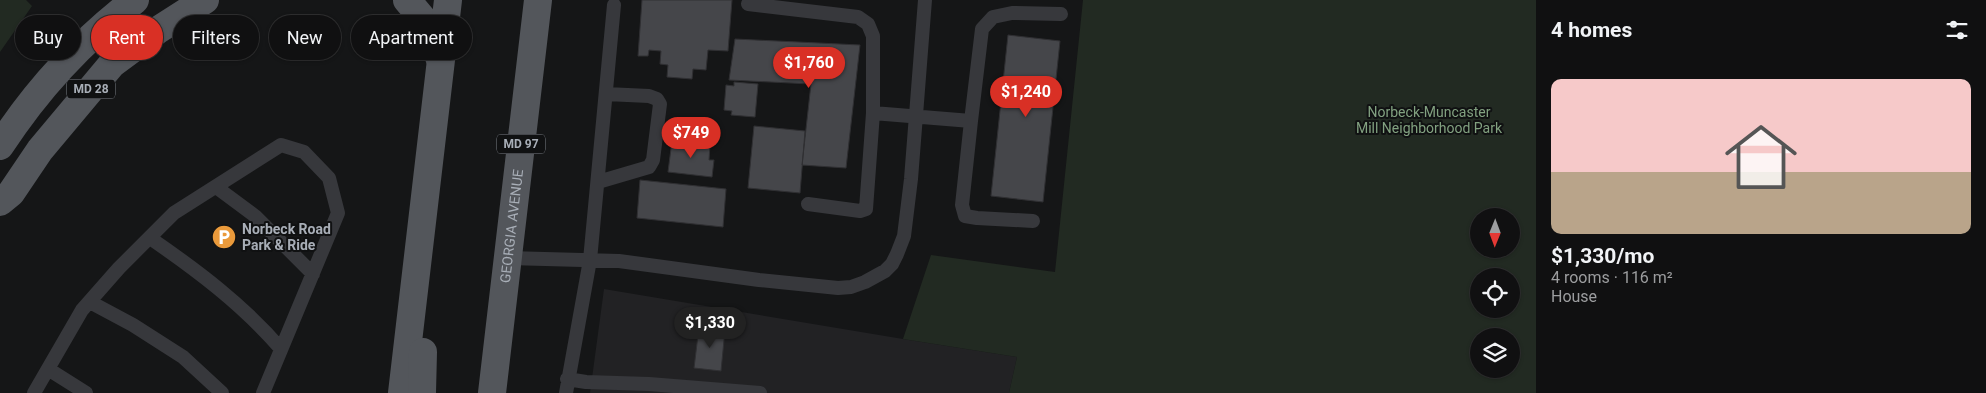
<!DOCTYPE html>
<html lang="en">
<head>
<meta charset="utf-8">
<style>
	body { margin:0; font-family:Roboto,sans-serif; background:#1e1e1f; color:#f1f3f6; height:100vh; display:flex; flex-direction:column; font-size:19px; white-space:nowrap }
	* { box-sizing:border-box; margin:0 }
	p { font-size:16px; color:#9c9d9f }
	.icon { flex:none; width:28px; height:28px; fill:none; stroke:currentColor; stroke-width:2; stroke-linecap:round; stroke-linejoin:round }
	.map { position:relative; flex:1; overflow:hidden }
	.side { display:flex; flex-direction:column; background:#101011; width:450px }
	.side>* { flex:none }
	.guide { position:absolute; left:15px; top:15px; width:475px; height:45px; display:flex; gap:10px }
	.needle { width:32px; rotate:181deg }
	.buttons { position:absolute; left:1470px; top:208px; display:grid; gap:10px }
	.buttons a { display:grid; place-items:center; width:50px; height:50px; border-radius:50%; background:#101011; box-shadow:0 1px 4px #0004,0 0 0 1px #303031; font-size:25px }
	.price { position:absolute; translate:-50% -42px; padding:0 11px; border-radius:18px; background:#d93025; color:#fff; font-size:16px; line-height:32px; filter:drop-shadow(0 1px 2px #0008) }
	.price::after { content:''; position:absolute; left:50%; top:30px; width:15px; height:11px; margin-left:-8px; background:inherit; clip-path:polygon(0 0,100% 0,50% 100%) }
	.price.active { background:#222; color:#fff }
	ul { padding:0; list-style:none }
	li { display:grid; align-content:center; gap:10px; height:265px; padding:0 15px }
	li span { display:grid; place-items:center; height:155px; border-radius:10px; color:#555 }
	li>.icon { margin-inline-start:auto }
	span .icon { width:90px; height:90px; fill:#fffc; stroke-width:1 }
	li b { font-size:21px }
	h2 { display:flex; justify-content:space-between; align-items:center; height:60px; padding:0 15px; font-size:21px }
	.chip { padding:0 18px; border-radius:22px; background:#101011; box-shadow:0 1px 4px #0004,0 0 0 1px #303031; font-size:18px; line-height:45px }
	.chip.active { background:#d93025; color:#fff }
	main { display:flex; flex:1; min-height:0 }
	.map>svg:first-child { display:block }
	.built { fill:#222224 }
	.green { fill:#222a22; fill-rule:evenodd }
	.building { fill:#45464a; stroke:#303033 }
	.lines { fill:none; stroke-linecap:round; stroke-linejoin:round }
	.service { stroke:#37383c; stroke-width:14 }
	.primary { stroke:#53565b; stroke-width:28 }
	.labels { text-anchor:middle; stroke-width:4; stroke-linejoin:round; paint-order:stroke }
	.shield { fill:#101112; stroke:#7a7f86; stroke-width:1 }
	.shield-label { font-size:12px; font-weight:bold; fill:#a8aeb7 }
	.park-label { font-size:14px; fill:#82a180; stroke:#101112 }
	.street-label { font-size:14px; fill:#a8aeb7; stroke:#101112 }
	.poi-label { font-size:14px; font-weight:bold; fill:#a8aeb7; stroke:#101112; text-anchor:start }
</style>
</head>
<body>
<main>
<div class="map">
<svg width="1536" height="393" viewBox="0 0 1536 393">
	<rect width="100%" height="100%" fill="#151617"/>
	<!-- built -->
	<path class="built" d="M604 289 903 339 1017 357 1009 393H590Z"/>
	<!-- green -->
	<path class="green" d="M0 0H26L32 6 0 52Z
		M1083 0H1536V393H1009L1017 357 903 339 931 255 1055 272ZM1511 216V249H1479V216ZM1511 276V309H1479V276ZM1511 336V369H1479V336Z"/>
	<!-- building -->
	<path class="building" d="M642 0H732L728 51 708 50 706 70 693 69 692 79 667 77 668 65 660 64 661 51 649 50 648 56H638Z
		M1008 35 1060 41 1043 202 991 196Z
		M735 39 860 45 846 168 802 165 811 84 729 80Z
		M734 82 758 84 755 117 731 115 732 111 724 110 726 85 734 86Z
		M754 126 805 131 800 193 748 188Z
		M672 141 710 145 709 160H714L712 177 668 172Z
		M640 180 726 189 723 227 637 218Z
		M699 327 725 330 721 371 694 368Z"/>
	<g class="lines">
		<!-- service -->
		<path class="service" d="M748 4 858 17 868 24 873 36V113
			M971 121 982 29 993 17 1012 13 1061 14
			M598 182 649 167 653 160 660 104 657 99 649 96 606 94
			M216 187 255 216 313 274
			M808 204 860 211 866 209 873 113 971 121 962 205 965 216 977 218 1033 221
			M150 238C198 271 243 305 281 349
			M507 258 619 261 759 280 838 288 851 287 865 282 885 271 892 264 897 254 904 236 911 179 925 0
			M90 302 133 325 183 357 222 393
			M48 369 86 393
			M567 379 586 382 649 384 760 393
			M34 393 82 310 119 268 174 213 281 145 304 152 329 178 338 213 263 393
			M566 393 590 260 614 5"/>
		<!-- primary -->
		<g class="primary">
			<path d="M407 0 422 18 440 59"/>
			<path d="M0 146C37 89 80 42 135 0"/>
			<path d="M0 202 11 193 40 150 112 64 158 30 205 0"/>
			<path d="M402 393 448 0"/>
			<path d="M422 393 423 352"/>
			<path id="s1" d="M492 393 538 0"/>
		</g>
	</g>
	<!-- icons -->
	<defs>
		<g id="parking-disc" transform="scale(1.25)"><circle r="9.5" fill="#ea9a3b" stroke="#101112"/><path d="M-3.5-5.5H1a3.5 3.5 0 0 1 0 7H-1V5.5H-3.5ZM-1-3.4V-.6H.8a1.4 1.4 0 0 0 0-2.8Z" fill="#fff"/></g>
	</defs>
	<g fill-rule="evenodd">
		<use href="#parking-disc" x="224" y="237"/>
	</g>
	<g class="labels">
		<!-- shield labels -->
		<g class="shield">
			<rect x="67" y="79.5" width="48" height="19" rx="4"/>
			<rect x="497" y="134.5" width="48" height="19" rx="4"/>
		</g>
		<g class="shield-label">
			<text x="91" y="93">MD 28</text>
			<text x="521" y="148">MD 97</text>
		</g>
		<!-- park labels -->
		<g class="park-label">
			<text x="1429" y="117">Norbeck-Muncaster<tspan x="1429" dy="16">Mill Neighborhood Park</tspan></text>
		</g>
		<!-- street labels -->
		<g class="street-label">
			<text dy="5" stroke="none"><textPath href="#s1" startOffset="168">GEORGIA AVENUE</textPath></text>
		</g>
		<!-- poi labels -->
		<g class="poi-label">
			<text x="242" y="234">Norbeck Road<tspan x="242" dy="16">Park &amp; Ride</tspan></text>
		</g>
	</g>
</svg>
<div class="buttons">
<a><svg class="needle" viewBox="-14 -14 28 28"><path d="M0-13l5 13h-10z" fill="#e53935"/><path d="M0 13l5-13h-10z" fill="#9c9d9f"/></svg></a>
<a><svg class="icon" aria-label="locate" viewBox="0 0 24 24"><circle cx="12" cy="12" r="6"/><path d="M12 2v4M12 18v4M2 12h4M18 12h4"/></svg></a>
<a><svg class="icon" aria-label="layers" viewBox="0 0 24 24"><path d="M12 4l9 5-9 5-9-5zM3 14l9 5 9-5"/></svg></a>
</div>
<b class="price" style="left:809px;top:89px">$1,760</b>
<b class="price" style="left:1026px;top:118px">$1,240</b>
<b class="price" style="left:691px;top:159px">$749</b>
<b class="price active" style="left:710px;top:349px">$1,330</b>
<div class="guide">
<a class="chip">Buy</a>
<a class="chip active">Rent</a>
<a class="chip">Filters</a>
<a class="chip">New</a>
<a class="chip">Apartment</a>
</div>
</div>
<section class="side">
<h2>4 homes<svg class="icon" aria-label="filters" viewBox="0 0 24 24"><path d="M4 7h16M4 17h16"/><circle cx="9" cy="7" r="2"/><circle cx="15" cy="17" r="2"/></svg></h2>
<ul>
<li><span style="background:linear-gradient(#f6c9c9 60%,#b9a48a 0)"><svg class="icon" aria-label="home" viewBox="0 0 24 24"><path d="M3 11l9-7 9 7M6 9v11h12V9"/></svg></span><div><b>$1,330/mo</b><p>4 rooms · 116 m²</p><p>House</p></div></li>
</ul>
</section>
</main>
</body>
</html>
